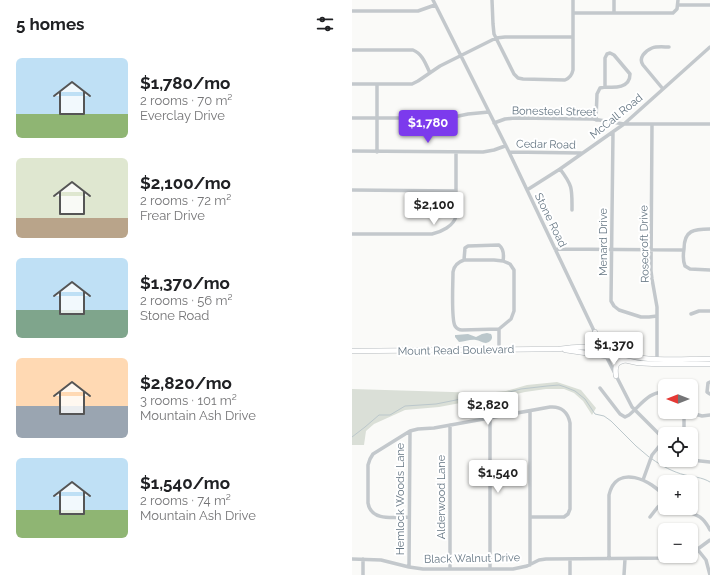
<!DOCTYPE html>
<html lang="en">
<head>
<meta charset="utf-8">
<style>
	body { margin:0; font-family:Raleway,sans-serif; background:#f2f2f2; color:#202124; height:100vh; display:flex; flex-direction:column; font-size:15px; white-space:nowrap }
	* { box-sizing:border-box; margin:0 }
	p { font-size:13px; color:#757577 }
	.icon { flex:none; width:22px; height:22px; fill:none; stroke:currentColor; stroke-width:2; stroke-linecap:round; stroke-linejoin:round }
	.map { position:relative; flex:1; overflow:hidden }
	.side { display:flex; flex-direction:column; background:#fff; width:352px }
	.side>* { flex:none }
	.needle { width:26px; rotate:270deg }
	.buttons { position:absolute; left:306px; top:379px; display:grid; gap:8px }
	.buttons a { display:grid; place-items:center; width:40px; height:40px; border-radius:6px; background:#fff; box-shadow:0 1px 3px #0004; font-size:20px }
	.price { position:absolute; translate:-50% -34px; padding:0 9px; border-radius:4px; background:#fff; color:#222; font-size:13px; line-height:26px; filter:drop-shadow(0 1px 2px #0008) }
	.price::after { content:''; position:absolute; left:50%; top:24px; width:12px; height:9px; margin-left:-6px; background:inherit; clip-path:polygon(0 0,100% 0,50% 100%) }
	.price.current { background:#7c3aed; color:#fff }
	ul { padding:0; list-style:none }
	li { display:flex; align-items:center; gap:12px; height:100px; padding:0 16px }
	li span { display:grid; place-items:center; flex:none; width:112px; height:80px; border-radius:6px; color:#555 }
	li>.icon { margin-inline-start:auto }
	span .icon { width:48px; height:48px; fill:#fffc; stroke-width:1 }
	li b { font-size:17px }
	h2 { display:flex; justify-content:space-between; align-items:center; height:48px; padding:0 16px; font-size:17px }
	main { display:flex; flex:1; min-height:0 }
	.map>svg:first-child { display:block }
	.green { fill:#dadfd7 }
	.water { fill:#bbc7cb }
	.lines { fill:none; stroke-linecap:round; stroke-linejoin:round }
	.stream { stroke:#bbc7cb; stroke-width:1 }
	.major-casing { stroke:#b5babe; stroke-width:5.5 }
	.minor { stroke:#c3c8cc; stroke-width:3.5 }
	.major { stroke:#fff; stroke-width:4.5 }
	.labels { text-anchor:middle; stroke-width:4; stroke-linejoin:round; paint-order:stroke }
	.street-label { font-size:11px; fill:#657683; stroke:#fff }
</style>
</head>
<body>
<main>
<section class="side">
<h2>5 homes<svg class="icon" aria-label="filters" viewBox="0 0 24 24"><path d="M4 7h16M4 17h16"/><circle cx="9" cy="7" r="2"/><circle cx="15" cy="17" r="2"/></svg></h2>
<ul>
<li><span style="background:linear-gradient(#bfe0f5 70%,#8fb573 0)"><svg class="icon" aria-label="home" viewBox="0 0 24 24"><path d="M3 11l9-7 9 7M6 9v11h12V9"/></svg></span><div><b>$1,780/mo</b><p>2 rooms · 70 m²</p><p>Everclay Drive</p></div></li>
<li><span style="background:linear-gradient(#dfe7d0 75%,#b9a48a 0)"><svg class="icon" aria-label="home" viewBox="0 0 24 24"><path d="M3 11l9-7 9 7M6 9v11h12V9"/></svg></span><div><b>$2,100/mo</b><p>2 rooms · 72 m²</p><p>Frear Drive</p></div></li>
<li><span style="background:linear-gradient(#bfe0f5 65%,#7fa58c 0)"><svg class="icon" aria-label="home" viewBox="0 0 24 24"><path d="M3 11l9-7 9 7M6 9v11h12V9"/></svg></span><div><b>$1,370/mo</b><p>2 rooms · 56 m²</p><p>Stone Road</p></div></li>
<li><span style="background:linear-gradient(#ffd9b3 60%,#9aa5b1 0)"><svg class="icon" aria-label="home" viewBox="0 0 24 24"><path d="M3 11l9-7 9 7M6 9v11h12V9"/></svg></span><div><b>$2,820/mo</b><p>3 rooms · 101 m²</p><p>Mountain Ash Drive</p></div></li>
<li><span style="background:linear-gradient(#bfe0f5 65%,#8fb573 0)"><svg class="icon" aria-label="home" viewBox="0 0 24 24"><path d="M3 11l9-7 9 7M6 9v11h12V9"/></svg></span><div><b>$1,540/mo</b><p>2 rooms · 74 m²</p><p>Mountain Ash Drive</p></div></li>
</ul>
</section>
<div class="map">
<svg width="358" height="575" viewBox="0 0 358 575">
	<rect width="100%" height="100%" fill="#fafaf8"/>
	<!-- green -->
	<path class="green" d="M205 382 229 390 244 408 240 415 231 401 222 393 212 389H194L173 392 147 398 119 401 87 407 53 410 22 424 14 431 12 445H0V389L133 393 154 391 175 385Z"/>
	<!-- water -->
	<path class="water" d="M135 333 139 334C142 339 138 342 134 343 130 343 127 340 124 340 118 339 113 342 107 342L103 337V335H104L116 334 124 337 130 334Z"/>
	<g class="lines">
		<!-- stream -->
		<path class="stream" d="M0 437 13 427 27 415H38L53 406 84 404 119 397 146 395 169 389 195 386 207 385 213 387 223 391 233 399 243 414 252 416 259 421 284 446 297 457
			M300 459C310 466 321 472 333 475 341 477 350 477 358 482"/>
		<!-- major casing -->
		<g class="major-casing">
			<path id="major" d="M235 347C245 345 244 341 243 332
				M213 350 254 356 286 363 305 364H358
				M0 351 207 349C214 348 222 347 229 347 249 348 269 355 290 358 312 361 335 359 358 359
				M264 376C263 369 263 362 271 361"/>
		</g>
		<!-- minor -->
		<path class="minor" d="M81 0 157 152 254 356 280 407 313 440
			M140 0 141 24 142 34 162 74 166 78 171 79 213 80C218 78 220 75 221 70V0
			M326 5H358
			M0 11H66L83 5
			M221 13H321L325 9 326 0
			M262 13V0
			M0 50H61C71 54 74 65 78 73
			M258 53 262 55 278 74C278 88 263 88 253 87V58L255 54Z
			M0 84H60L66 81 88 66 144 38 153 37H221
			M311 89 291 65C286 58 293 51 300 48 305 46 312 47 317 47
			M0 118H97L116 114 137 112
			M244 120 245 94 248 88 253 87
			M142 123 153 119 163 118 241 119 272 124H358
			M300 124 299 271 300 279 305 307V360
			M261 132 259 301 262 306 267 310 289 317H297L305 316
			M0 151 131 152 142 150 153 146
			M25 152V84
			M157 152 229 153
			M208 169C221 186 220 189 220 210
			M0 190 104 191
			M175 190 208 169 272 124 358 47
			M358 229C342 229 332 230 332 249 331 255 331 261 333 266L338 269 358 270
			M0 234H80C89 232 102 226 104 216V152
			M203 249 331 250
			M112 260H142L151 261 158 264 162 270V311L159 319 147 329 110 330C107 330 105 329 103 326 99 319 101 282 101 272 102 265 106 262 112 260Z
			M112 260 113 248 116 246 147 245C152 249 152 255 151 261
			M339 314 347 311H358
			M147 329V349
			M358 382 356 383 355 392 358 394
			M248 388 268 414 273 417 277 415C287 407 299 389 313 393
			M178 411V565
			M336 412 350 416 358 415
			M331 434 332 432V419L336 412
			M339 460 358 462
			M291 480 300 455 313 439
			M325 508C341 515 349 512 358 530
			M57 517C43 517 19 522 16 503V465L18 459 21 454 58 431 66 429 82 428 198 407C209 406 216 412 218 423V509L216 514 212 517H178
			M298 517 305 508 313 500
			M346 550 354 560 358 575
			M339 554 358 540
			M0 559 29 560 57 567 71 569H161L175 566 187 560 194 559 323 558 336 556
			M218 559V575
			M257 559V495C264 463 300 480 313 497
			M57 567 58 431
			M98 569V425
			M138 569V418
			M11 575V559
			M272 575 273 559"/>
		<!-- major -->
		<use href="#major" class="major"/>
	</g>
	<g class="labels">
		<!-- street labels -->
		<g class="street-label">
			<text transform="translate(202 111) rotate(1)" y="4">Bonesteel Street</text>
			<text transform="translate(264 116) rotate(-39)" y="4">McCall Road</text>
			<text transform="translate(194 144) rotate(1)" y="4">Cedar Road</text>
			<text transform="translate(199 220) rotate(64)" y="4">Stone Road</text>
			<text transform="translate(251 242) rotate(-90)" y="4">Menard Drive</text>
			<text transform="translate(292 244) rotate(-91)" y="4">Rosecroft Drive</text>
			<text transform="translate(104 350) rotate(-1)" y="4">Mount Read Boulevard</text>
			<text transform="translate(89 497) rotate(-90)" y="4">Alderwood Lane</text>
			<text transform="translate(48 499) rotate(-90)" y="4">Hemlock Woods Lane</text>
			<text transform="translate(120 558) rotate(-1)" y="4">Black Walnut Drive</text>
		</g>
	</g>
</svg>
<div class="buttons">
<a><svg class="needle" viewBox="-14 -14 28 28"><path d="M0-13l5 13h-10z" fill="#e53935"/><path d="M0 13l5-13h-10z" fill="#757577"/></svg></a>
<a><svg class="icon" aria-label="locate" viewBox="0 0 24 24"><circle cx="12" cy="12" r="6"/><path d="M12 2v4M12 18v4M2 12h4M18 12h4"/></svg></a>
<a>+</a>
<a>−</a>
</div>
<b class="price current" style="left:76px;top:144px">$1,780</b>
<b class="price" style="left:82px;top:226px">$2,100</b>
<b class="price" style="left:262px;top:366px">$1,370</b>
<b class="price" style="left:136px;top:426px">$2,820</b>
<b class="price" style="left:146px;top:494px">$1,540</b>
</div>
</main>
</body>
</html>
